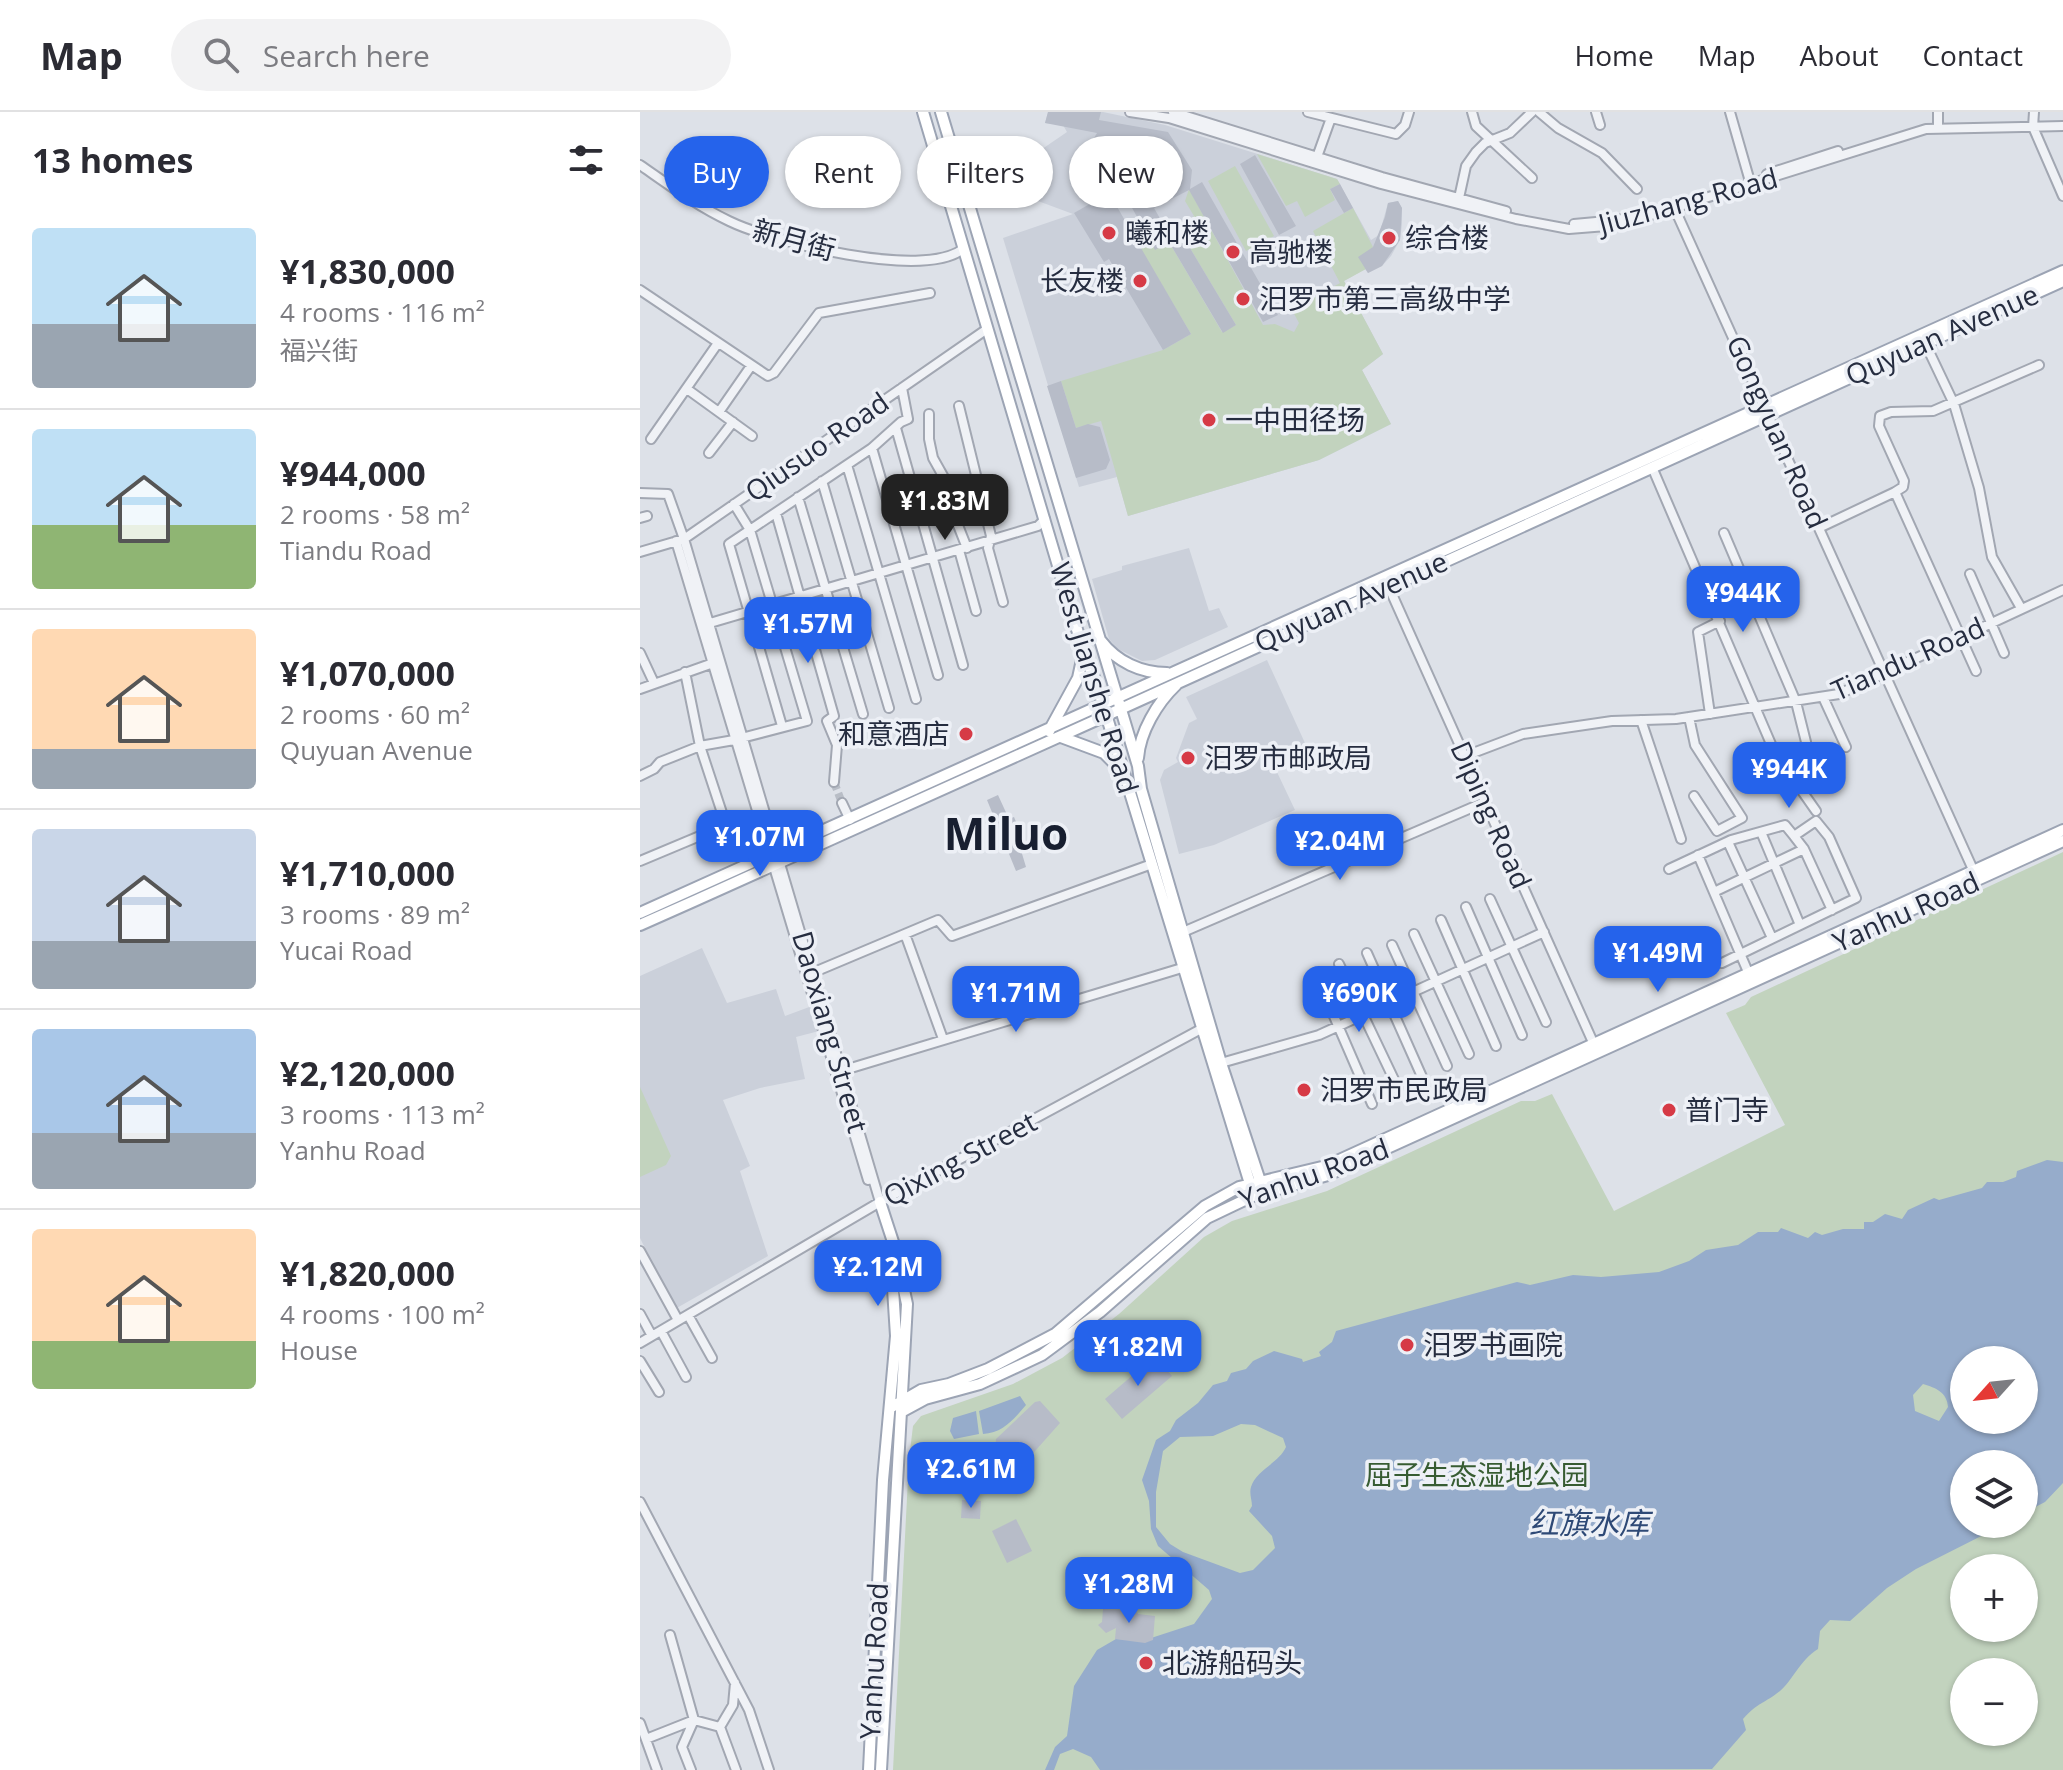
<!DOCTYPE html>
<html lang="en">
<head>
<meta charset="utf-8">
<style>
	body { margin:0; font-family:"Open Sans","Noto Sans SC",sans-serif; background:#f2f2f3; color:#2b2b33; height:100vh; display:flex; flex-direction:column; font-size:30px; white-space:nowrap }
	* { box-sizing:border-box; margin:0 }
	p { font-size:26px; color:#7c7c81 }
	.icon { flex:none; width:44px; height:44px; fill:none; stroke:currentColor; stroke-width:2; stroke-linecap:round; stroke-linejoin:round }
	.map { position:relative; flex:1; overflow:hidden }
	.drawer { display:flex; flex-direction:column; background:#fff; width:640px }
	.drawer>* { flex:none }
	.guide { position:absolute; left:24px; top:24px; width:760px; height:72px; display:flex; gap:16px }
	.needle { width:52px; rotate:243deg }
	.fabs { position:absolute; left:1310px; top:1234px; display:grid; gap:16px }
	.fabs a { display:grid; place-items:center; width:88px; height:88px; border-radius:50%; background:#fff; box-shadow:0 2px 6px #0004; font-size:40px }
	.price { position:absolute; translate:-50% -68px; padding:0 18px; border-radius:16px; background:#2563eb; color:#fff; font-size:26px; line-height:52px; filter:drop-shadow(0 2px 4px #0008) }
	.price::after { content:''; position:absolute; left:50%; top:48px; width:24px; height:18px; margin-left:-12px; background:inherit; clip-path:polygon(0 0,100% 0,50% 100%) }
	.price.active { background:#222; color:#fff }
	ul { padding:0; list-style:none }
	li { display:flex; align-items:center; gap:24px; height:200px; padding:0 32px }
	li+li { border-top:2px solid #e1e1e2 }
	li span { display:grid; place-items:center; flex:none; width:224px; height:160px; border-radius:8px; color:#555 }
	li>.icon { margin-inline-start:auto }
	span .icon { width:96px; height:96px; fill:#fffc; stroke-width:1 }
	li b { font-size:34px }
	h2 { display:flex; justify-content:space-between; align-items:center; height:96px; padding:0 32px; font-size:34px }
	.chip { padding:0 28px; border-radius:36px; background:#fff; box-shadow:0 2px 6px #0004; font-size:28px; line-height:72px }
	.chip.active { background:#2563eb; color:#fff }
	header { display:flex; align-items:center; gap:48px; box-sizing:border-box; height:112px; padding:0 40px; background:#fff; border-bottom:2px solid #e1e1e2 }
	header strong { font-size:38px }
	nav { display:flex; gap:44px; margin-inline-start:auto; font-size:28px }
	.search { width:560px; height:72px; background:#f2f2f3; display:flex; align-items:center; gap:20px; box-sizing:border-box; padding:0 28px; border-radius:44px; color:#7c7c81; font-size:30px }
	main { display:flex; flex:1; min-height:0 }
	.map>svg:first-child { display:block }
	.built { fill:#cbd0da }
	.green { fill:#c2d3be; fill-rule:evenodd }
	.water { fill:#96accb; fill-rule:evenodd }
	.building { fill:#b7bcc8; fill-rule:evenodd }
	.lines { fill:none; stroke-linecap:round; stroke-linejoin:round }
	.minor-tunnel { stroke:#b8bdc6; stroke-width:8; stroke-dasharray:8 4; stroke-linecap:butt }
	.minor-casing { stroke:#a2a7b2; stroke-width:12 }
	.major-casing { stroke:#9ca4b4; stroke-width:14 }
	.minor { stroke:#f0f2f6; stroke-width:8 }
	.major { stroke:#fff; stroke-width:10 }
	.poi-dot { fill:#d63a46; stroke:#edf0f6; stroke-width:3 }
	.labels { text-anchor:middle; stroke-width:7; stroke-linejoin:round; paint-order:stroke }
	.street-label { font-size:28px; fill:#262d40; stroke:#edf0f6 }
	.poi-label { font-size:28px; fill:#262d40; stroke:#edf0f6; text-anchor:start }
	.park-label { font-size:28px; fill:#375c32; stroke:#edf0f6 }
	.water-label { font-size:30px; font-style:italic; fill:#2e4976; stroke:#edf0f6 }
	.town-label { font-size:44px; font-weight:bold; fill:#181f30; stroke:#edf0f6 }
</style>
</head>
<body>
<header>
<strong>Map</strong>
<div class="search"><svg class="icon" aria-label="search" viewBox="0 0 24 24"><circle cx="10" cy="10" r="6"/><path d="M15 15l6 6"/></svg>Search here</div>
<nav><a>Home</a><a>Map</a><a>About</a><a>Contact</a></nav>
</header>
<main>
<section class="drawer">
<h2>13 homes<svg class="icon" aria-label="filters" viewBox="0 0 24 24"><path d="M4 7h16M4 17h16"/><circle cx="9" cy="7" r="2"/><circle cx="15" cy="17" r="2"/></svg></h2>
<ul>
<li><span style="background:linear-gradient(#bfe0f5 60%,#9aa5b1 0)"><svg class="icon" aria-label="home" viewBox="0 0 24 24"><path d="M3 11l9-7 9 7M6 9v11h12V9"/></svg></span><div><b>¥1,830,000</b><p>4 rooms · 116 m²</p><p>福兴街</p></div></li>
<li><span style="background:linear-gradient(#bfe0f5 60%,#8fb573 0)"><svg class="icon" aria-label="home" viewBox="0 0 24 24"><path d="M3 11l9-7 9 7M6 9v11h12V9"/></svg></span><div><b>¥944,000</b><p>2 rooms · 58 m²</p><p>Tiandu Road</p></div></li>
<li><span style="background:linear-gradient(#ffd9b3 75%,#9aa5b1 0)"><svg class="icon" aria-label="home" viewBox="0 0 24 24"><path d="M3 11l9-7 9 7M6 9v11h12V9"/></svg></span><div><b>¥1,070,000</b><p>2 rooms · 60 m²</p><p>Quyuan Avenue</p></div></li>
<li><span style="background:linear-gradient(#c9d6e8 70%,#9aa5b1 0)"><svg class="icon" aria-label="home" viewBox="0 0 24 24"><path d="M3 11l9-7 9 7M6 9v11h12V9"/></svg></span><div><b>¥1,710,000</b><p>3 rooms · 89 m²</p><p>Yucai Road</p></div></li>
<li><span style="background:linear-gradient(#a9c7e8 65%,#9aa5b1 0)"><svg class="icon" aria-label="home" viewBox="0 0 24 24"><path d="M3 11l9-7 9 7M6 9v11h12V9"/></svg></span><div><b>¥2,120,000</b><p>3 rooms · 113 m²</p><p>Yanhu Road</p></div></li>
<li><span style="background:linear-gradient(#ffd9b3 70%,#8fb573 0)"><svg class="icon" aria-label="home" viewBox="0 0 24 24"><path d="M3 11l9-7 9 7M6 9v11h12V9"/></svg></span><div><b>¥1,820,000</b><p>4 rooms · 100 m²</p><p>House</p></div></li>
</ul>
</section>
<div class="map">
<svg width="1423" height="1658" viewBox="0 0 1423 1658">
	<rect width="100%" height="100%" fill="#dde1e8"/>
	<!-- built -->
	<path class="built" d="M408 0H463L525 13 697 67 731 128 739 123 748 91 758 89 762 96V112L760 128 751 144 742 154 728 161 725 157 704 169 743 242 722 258 751 312 679 348 488 404 477 365 439 375 363 126 433 102 398 89 389 81 385 65 389 46 427 20 423 13 405 11Z
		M549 436 569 499 579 496 588 515 515 548 502 549 478 537 469 527 452 467 482 458V454Z
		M627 548 670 642 636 658 655 698 574 733 539 742 520 668 524 658 538 650 536 646 549 611 557 607 546 585Z
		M62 836 87 891 136 877 145 904 172 894 179 919 156 925 165 967 120 976 83 988 110 1054 100 1059 128 1144 35 1197 0 1126V864Z"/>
	<!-- green -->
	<path class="green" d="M454 26 489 89 477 96 442 35Z
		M617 42 697 67 700 72 690 77 695 88 665 105 657 89 646 94Z
		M595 54 634 124 606 139 568 69Z
		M549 77 623 213 635 212 654 220 659 211 652 198 700 171 673 119 713 96 733 135 727 140 726 157 704 169 743 242 722 258 751 312 679 348 488 404 461 309 436 316 421 269 523 238 551 222 486 112 498 105 529 130 582 220 596 213 538 116 554 104 545 89Z
		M1423 740V1658H253L269 1347 273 1314 281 1304 373 1272 422 1246 479 1202 564 1125 592 1109 687 1079 881 989H895L912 982 974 1099 1145 1013 1086 901 1105 893 1111 885ZM1324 1248H1384V1308H1324ZM1324 1352H1384V1412H1324ZM1324 1456H1384V1516H1324ZM1324 1560H1384V1620H1324Z
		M0 975 31 1044 26 1053 0 1065Z"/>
	<!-- water -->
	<path class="water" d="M1407 1048 1423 1050V1371L1405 1390 1384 1401V1352H1324V1412H1365L1276 1457 1247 1476 1210 1509 1190 1508 1180 1519 1178 1537C1159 1549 1154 1567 1140 1579 1125 1591 1117 1591 1103 1607L1106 1618 1072 1657 460 1658 451 1645 433 1637 420 1642 414 1658H405L415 1635 427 1624 434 1574 457 1538 476 1527 505 1528 554 1512 572 1487 569 1478 518 1434 511 1417 509 1389 502 1368 516 1328 530 1319 536 1308 558 1291 573 1273 587 1269 591 1261 606 1257 613 1249 634 1239 662 1247 663 1250 681 1244 679 1240 692 1230 696 1219 877 1170 890 1173 933 1163 961 1165 1019 1160 1049 1149 1066 1138 1098 1133 1118 1120H1138L1141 1116 1168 1126 1175 1120 1182 1123 1203 1117H1224V1110H1233L1245 1102 1262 1107 1268 1098 1294 1086 1299 1088 1342 1076 1347 1070H1363L1376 1065 1377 1059ZM1324 1248H1384V1308H1324ZM1283 1272C1296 1276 1307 1280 1308 1295L1299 1309 1275 1299 1273 1283ZM601 1312 615 1313 643 1326 646 1335C639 1351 616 1358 611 1375 609 1381 612 1388 612 1394L609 1399 632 1424 635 1436 613 1458 600 1461 543 1440 530 1432 516 1415V1380L523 1339 540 1325 573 1324Z
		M380 1284 386 1293C374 1307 363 1321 343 1322L339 1299Z
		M336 1299 339 1322 314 1327 310 1319 313 1306Z"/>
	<!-- building -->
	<path class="building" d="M408 0H461L459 8 528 20 552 58 550 77 562 70 638 203 623 210 549 78 514 96 529 122 538 116 596 213 583 221 529 130 515 138 454 26 457 21 405 11ZM479 33 508 37V46H512L514 57 495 67 479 42Z
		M615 43 656 114 639 123 600 52Z
		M700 72 713 96 704 101 690 77Z
		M469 81 551 222 523 238 469 147 464 150 434 101Z
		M758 89 762 96 760 128 742 154 728 161 718 145 733 135 745 105 748 91Z
		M421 269 436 316 448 312 460 315 470 348 466 357 436 366 407 274Z
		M358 683 369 707 374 705 385 732 380 735 386 755 376 759 347 688Z
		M515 1244 532 1264 482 1307 465 1287Z
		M400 1289 420 1311 380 1356 366 1350 355 1338 356 1327 395 1290Z
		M322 1388 341 1389 340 1407 321 1406Z
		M376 1407 392 1439 367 1451 352 1419Z
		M463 1497 496 1498 498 1502 515 1504 513 1528 505 1531 475 1527 476 1516 466 1521 458 1513 462 1510Z"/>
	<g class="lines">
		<!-- minor-tunnel -->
		<path class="minor-tunnel" d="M194 670 202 691"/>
		<!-- minor casing -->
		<g class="minor-casing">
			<path id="minor" d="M490 0 529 6 741 72 876 107 929 117 979 113 1286 17 1423 14
				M533 0 742 65 866 99
				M668 0 756 22 765 13 769 0
				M832 0 836 14 892 66
				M899 0 918 16 962 41 997 77
				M956 0 960 13
				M1090 0 1111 73
				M1394 0 1393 15 1423 84
				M1298 16V0
				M677 45 691 6
				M0 53C29 73 57 94 89 109 132 130 283 168 323 137
				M1127 62 1198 39
				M819 86 826 54 836 40 845 31 870 21 892 0
				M1033 93 1335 762
				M934 112 978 108 1015 97
				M0 178 128 264 134 261 179 201 290 181
				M1285 231 1314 292 1339 376 1352 445 1381 496
				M47 277 112 324
				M319 294 351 424 348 436 363 490
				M79 300 111 254
				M289 302V327L293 346 307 371 310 393 327 436
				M256 316 323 553
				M11 327 78 231
				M232 336 298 563
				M69 341 93 310
				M207 353 276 587
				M1012 355 1134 639 1176 699
				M182 369 249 596
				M1255 380 1263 375 1264 369 1239 314 1240 304 1251 300 1293 299 1399 253
				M0 381 28 382 44 427 240 1090
				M158 385 223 602
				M136 401 194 604 187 609 197 633 194 670
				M0 406 7 404
				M1181 415 1255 380 1336 559
				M1084 421 1156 590 1166 630
				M36 429 228 1068
				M319 438 336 499
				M0 440 44 427 347 217
				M1330 462 1364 541
				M747 471 956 937
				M70 511 398 414 405 407
				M0 541 14 571
				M0 577 76 550
				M1183 585 1206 635
				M1070 602 1058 520 1080 509
				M1049 605 1055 633 1102 706 1077 719 1054 684
				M1001 608 1041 727
				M142 614 89 432 232 336 261 310 268 307 262 276
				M825 644 883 622 972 609 1036 607 1199 582 1423 478
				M0 664 14 657 20 650 60 634 94 628 167 609 110 418 94 392
				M202 691 210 708
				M1121 720 1160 813
				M1154 724 1164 737 1192 798
				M1088 730 1132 826
				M1058 743 1108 860
				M0 749 86 713 60 634 45 560
				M1029 757 1091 728 1145 713 1154 724 1176 709 1189 725 1216 786 1082 851
				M1074 780 1164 737
				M850 787 906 910
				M826 795 882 923
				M801 808 856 934
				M543 820 845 690
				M265 822 303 927
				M774 822 829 942
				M752 833 807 954
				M727 841 783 967
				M699 852 758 976
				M172 861 298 808 312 824 512 752
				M677 865 732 992
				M581 951 679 923 904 820
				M201 959 542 856
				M0 1139 38 1208
				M0 1202 12 1224
				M48 1203 72 1246
				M21 1219 46 1265
				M0 1231 240 1090 561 917
				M0 1249 19 1280
				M0 1390 109 1598 129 1658
				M30 1523 54 1608 42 1635 51 1658
				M95 1571 93 1593 80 1615 96 1658
				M0 1611 17 1658
				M6 1627 54 1608 80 1615"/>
		</g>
		<!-- major casing -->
		<g class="major-casing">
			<path id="major" d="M283 0 444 541 457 573 611 1075
				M301 0 498 654 501 677 581 951 622 1075
				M461 529C477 550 501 561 527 561
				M409 619 438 566 443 543
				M421 625 464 641 481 658
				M498 646C500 620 517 591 536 573
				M0 801 1423 159
				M0 813C476 602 948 382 1423 169
				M240 1090 255 1136 267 1192 241 1658
				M250 1296 281 1278 309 1272 348 1257 415 1222 565 1094 599 1075 686 1054 1423 718
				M261 1300 285 1287 340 1272 402 1243 460 1200 567 1106 613 1084 688 1063 1423 729
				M229 1658 243 1368 256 1224 251 1145"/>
		</g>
		<!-- minor -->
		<use href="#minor" class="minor"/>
		<!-- major -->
		<use href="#major" class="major"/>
	</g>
	<!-- markers -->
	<g class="poi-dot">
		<circle cx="469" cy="121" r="8"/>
		<circle cx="749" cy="126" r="8"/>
		<circle cx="593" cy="140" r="8"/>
		<circle cx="500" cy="169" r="8"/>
		<circle cx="603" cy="187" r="8"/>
		<circle cx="569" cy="308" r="8"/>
		<circle cx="326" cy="622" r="8"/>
		<circle cx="548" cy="646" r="8"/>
		<circle cx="664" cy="978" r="8"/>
		<circle cx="1029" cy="998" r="8"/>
		<circle cx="767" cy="1233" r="8"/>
		<circle cx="506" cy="1551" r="8"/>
	</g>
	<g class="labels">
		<!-- street labels -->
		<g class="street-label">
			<text transform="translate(1048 89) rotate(-15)" y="10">Jiuzhang Road</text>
			<text transform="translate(154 128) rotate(15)" y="10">新月街</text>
			<text transform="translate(1302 223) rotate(-24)" y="10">Quyuan Avenue</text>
			<text transform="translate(1137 320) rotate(66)" y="10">Gongyuan Road</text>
			<text transform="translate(177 335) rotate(-35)" y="10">Qiusuo Road</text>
			<text transform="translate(711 490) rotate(-24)" y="10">Quyuan Avenue</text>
			<text transform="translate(1268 547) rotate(-24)" y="10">Tiandu Road</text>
			<text transform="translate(454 566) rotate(73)" y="10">West Jianshe Road</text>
			<text transform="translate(851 703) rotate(66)" y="10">Diping Road</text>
			<text transform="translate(1266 800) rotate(-24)" y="10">Yanhu Road</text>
			<text transform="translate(190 920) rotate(74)" y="10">Daoxiang Street</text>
			<text transform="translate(320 1047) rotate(-28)" y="10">Qixing Street</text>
			<text transform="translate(674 1062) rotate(-20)" y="10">Yanhu Road</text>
			<text transform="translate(234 1549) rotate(-87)" y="10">Yanhu Road</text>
		</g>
		<!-- poi labels -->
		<g class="poi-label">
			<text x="485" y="131">曦和楼</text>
			<text x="765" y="136">综合楼</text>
			<text x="609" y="150">高驰楼</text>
			<text x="484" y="179" text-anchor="end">长友楼</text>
			<text x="619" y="197">汨罗市第三高级中学</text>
			<text x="585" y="318">一中田径场</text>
			<text x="310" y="632" text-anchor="end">和意酒店</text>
			<text x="564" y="656">汨罗市邮政局</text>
			<text x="680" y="988">汨罗市民政局</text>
			<text x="1045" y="1008">普门寺</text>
			<text x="783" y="1243">汨罗书画院</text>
			<text x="522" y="1561">北游船码头</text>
		</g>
		<!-- park labels -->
		<g class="park-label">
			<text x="837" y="1373">屈子生态湿地公园</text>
		</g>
		<!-- water labels -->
		<g class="water-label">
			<text x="949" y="1422">红旗水库</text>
		</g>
		<!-- town labels -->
		<g class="town-label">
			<text x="366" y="738">Miluo</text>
		</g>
	</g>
</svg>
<div class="fabs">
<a><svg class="needle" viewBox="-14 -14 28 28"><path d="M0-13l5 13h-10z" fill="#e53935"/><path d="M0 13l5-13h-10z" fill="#7c7c81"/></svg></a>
<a><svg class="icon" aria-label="layers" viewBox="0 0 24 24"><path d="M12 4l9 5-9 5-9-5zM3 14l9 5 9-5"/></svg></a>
<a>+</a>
<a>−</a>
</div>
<b class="price active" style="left:305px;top:430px">¥1.83M</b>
<b class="price" style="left:1103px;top:522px">¥944K</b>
<b class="price" style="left:168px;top:553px">¥1.57M</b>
<b class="price" style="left:1149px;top:698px">¥944K</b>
<b class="price" style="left:120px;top:766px">¥1.07M</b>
<b class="price" style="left:700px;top:770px">¥2.04M</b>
<b class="price" style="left:1018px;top:882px">¥1.49M</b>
<b class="price" style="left:376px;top:922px">¥1.71M</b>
<b class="price" style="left:719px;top:922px">¥690K</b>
<b class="price" style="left:238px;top:1196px">¥2.12M</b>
<b class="price" style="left:498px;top:1276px">¥1.82M</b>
<b class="price" style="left:331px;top:1398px">¥2.61M</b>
<b class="price" style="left:489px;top:1513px">¥1.28M</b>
<div class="guide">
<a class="chip active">Buy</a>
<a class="chip">Rent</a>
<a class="chip">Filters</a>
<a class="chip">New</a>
</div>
</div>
</main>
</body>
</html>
